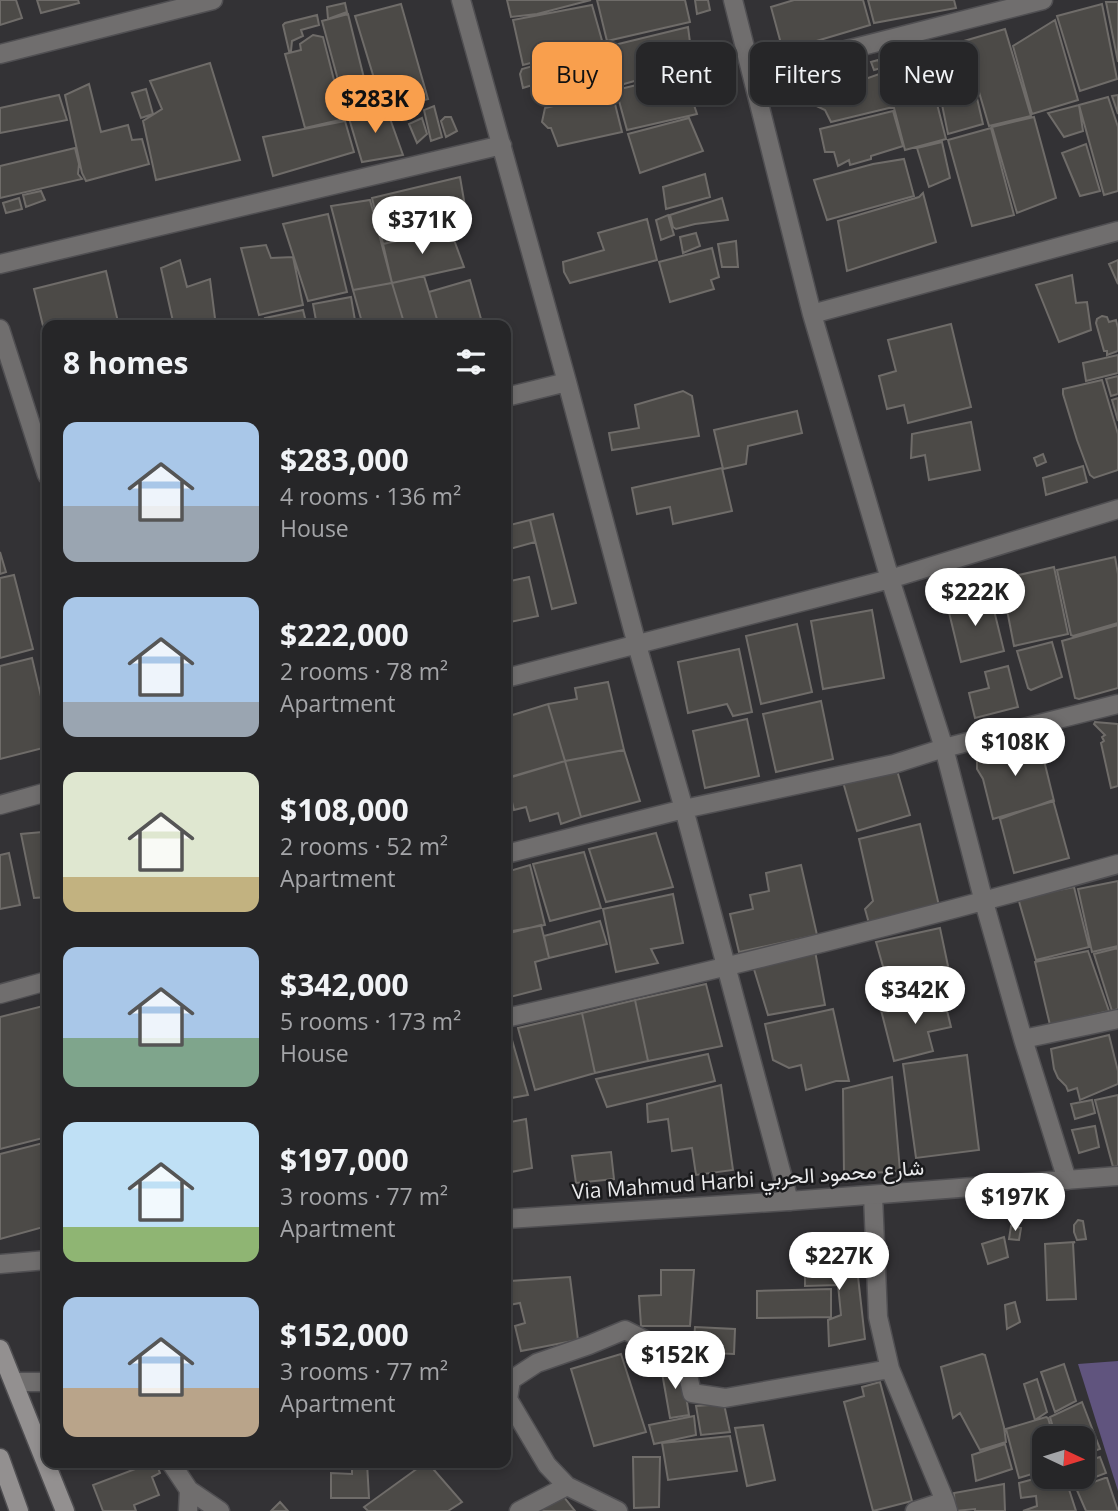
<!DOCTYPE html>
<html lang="en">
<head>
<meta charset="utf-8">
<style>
	body { margin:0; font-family:"Open Sans",Vazirmatn,sans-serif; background:#2e2e30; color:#f1f3f6; height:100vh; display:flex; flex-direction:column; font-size:26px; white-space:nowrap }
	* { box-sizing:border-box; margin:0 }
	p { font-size:23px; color:#a4a5a8 }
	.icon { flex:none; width:38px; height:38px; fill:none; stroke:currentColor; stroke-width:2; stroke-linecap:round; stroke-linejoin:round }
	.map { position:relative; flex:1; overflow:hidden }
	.panel { position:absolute; left:42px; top:320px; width:469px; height:1148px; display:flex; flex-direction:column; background:#262628; border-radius:14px; box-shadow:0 4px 10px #0003,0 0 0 2px #424345 }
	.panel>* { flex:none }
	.hud { position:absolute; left:532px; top:42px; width:480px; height:63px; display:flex; gap:14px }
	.needle { width:46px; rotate:94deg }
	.fabs { position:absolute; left:1032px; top:1426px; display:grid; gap:14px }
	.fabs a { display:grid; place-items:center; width:63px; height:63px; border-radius:14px; background:#262628; box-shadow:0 4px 10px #0003,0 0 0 2px #424345; font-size:35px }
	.price { position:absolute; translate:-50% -60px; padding:0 16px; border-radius:24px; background:#fff; color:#222; font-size:23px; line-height:46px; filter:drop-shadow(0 2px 4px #0008) }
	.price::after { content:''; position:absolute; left:50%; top:42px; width:21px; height:16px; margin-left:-10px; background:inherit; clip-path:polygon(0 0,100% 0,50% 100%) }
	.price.current { background:#f99f4d; color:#111 }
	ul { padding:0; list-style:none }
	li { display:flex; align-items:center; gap:21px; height:175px; padding:0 21px }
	li span { display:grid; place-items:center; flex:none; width:196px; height:140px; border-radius:14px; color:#555 }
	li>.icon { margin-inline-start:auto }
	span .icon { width:84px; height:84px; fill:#fffc; stroke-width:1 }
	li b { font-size:30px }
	h2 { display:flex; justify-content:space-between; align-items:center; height:84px; padding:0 21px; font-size:30px }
	.tag { padding:0 24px; border-radius:14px; background:#262628; box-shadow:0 4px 10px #0003,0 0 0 2px #424345; font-size:24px; line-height:63px }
	.tag.current { background:#f99f4d; color:#111 }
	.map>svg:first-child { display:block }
	.green { fill:#60547e }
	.building { fill:#4c4a47; stroke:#6f6c69; stroke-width:2 }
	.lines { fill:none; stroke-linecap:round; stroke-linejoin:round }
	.minor-casing { stroke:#504f52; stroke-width:21 }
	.tertiary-casing { stroke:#504f52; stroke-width:21 }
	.secondary-casing { stroke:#504f52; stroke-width:21 }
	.minor { stroke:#706e6e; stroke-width:18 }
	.tertiary { stroke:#706e6e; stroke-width:18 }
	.secondary { stroke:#939090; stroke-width:18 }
	.labels { text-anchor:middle; stroke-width:5; stroke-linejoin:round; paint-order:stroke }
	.street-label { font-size:21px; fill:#e8e8ea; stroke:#1a1a1c }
</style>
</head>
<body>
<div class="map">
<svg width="1118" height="1511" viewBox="0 0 1118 1511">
	<rect width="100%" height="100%" fill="#333235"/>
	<!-- green -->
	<path class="green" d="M1118 1361V1491L1078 1364Z"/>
	<!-- building -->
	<path class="building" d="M0 0H16L22 18 0 25Z
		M37 0H78L79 3 41 13Z
		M507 0H591L537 14 511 17Z
		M597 0H685L690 22 607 41Z
		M695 0H708L710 10 697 14Z
		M794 0H863L870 25 783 51 771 7Z
		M868 0H954L956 8 874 23Z
		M1106 2H1118V62Z
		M345 3 347 12 328 19 327 7Z
		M401 4 428 99 384 111 355 16Z
		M1102 4 1117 79 1080 91 1057 16Z
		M592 5 603 44 523 65 513 20Z
		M348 14 366 86 372 81 376 104 347 113 322 21Z
		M317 15 319 25 301 30 303 36 292 41 291 51H289L283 25 285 23Z
		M1055 20 1078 100 1032 114 1013 46Z
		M688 27 691 50 650 59 652 76 617 86 606 47Z
		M1005 29 1031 116 989 126 964 41Z
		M313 35 323 37 344 119 305 128 285 54 301 50 300 44Z
		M603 46 613 87 598 92 593 83 588 86 587 83 550 93 539 83 523 88 520 74 522 69Z
		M878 60 881 68 874 70 871 62Z
		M902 60 910 89 923 84 935 96 946 139 905 150 883 66Z
		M210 63 240 160 156 180 143 121 162 109 150 81Z
		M716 67 721 73 722 80 716 83 710 70Z
		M839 70 843 78 855 74 857 82 882 73 893 107 831 122 825 110 810 103 803 96 804 88 799 80 810 75Z
		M670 77 676 100 691 96 697 114 627 130 616 90Z
		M973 81 983 124 948 134 939 90Z
		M89 84 101 132 128 125 132 140 142 139 149 164 86 181 82 173 65 95Z
		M146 89 153 114 141 118 132 93Z
		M612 92 622 132 558 146 551 128H548L542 122 545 108Z
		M59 95 67 120 0 133V108Z
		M1118 95V114L1112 96Z
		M1108 97 1118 127V191L1104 195 1079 105Z
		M1079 105 1083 131 1064 137 1048 113Z
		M378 106 381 114 388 113 403 155 362 162 348 115Z
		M434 106 442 137 431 141 424 110Z
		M893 111 903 146 871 156V159L850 165 849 160 838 166 834 152H825L820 129Z
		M445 117H451L457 131 446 137 441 121Z
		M1034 117 1056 198 1017 213 992 127Z
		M422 118 427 134 417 143 409 124Z
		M689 118 703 151 640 173 628 134Z
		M345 121 354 152 273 176 263 137Z
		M991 128 1014 215 972 226 948 140Z
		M942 142 950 178 929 187 917 148Z
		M1086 144 1100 191 1080 196 1062 153Z
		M75 148 79 164 78 174 82 179 0 198V166Z
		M904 159 914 196 827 220 814 180 873 164Z
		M705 174 710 197 666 209 663 187Z
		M460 177 468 224 383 244 372 198Z
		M41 191 45 200 26 207 23 195Z
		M923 193 936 242 847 271 838 221 919 197Z
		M19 198 22 209 6 213 3 203Z
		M722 198 728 220 695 224 676 229 673 227 670 215Z
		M370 200 392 283 353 290 331 206Z
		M328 214 347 292 308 301 283 224Z
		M668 215 674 235 661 240 656 220Z
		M647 219 657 260 570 283 564 272 563 262 604 250 598 233Z
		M450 229 464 267 392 283 383 244Z
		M696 233 700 246 683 253 680 237Z
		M736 241 738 267H722L718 244Z
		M266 245 271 258 293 257 303 305 259 315 241 248Z
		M712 248 719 277 711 280 714 289 670 302 659 262Z
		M180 260 187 287 210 279 216 326H174L161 268Z
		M1118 260V284L1109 264Z
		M106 271 119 326H47V342L34 289Z
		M1072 275 1076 303 1087 302 1091 330 1059 342 1036 285Z
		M424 276 439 326H405L392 283Z
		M470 280 483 326H439L429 292Z
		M392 283 405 326H363L353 290Z
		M351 297 356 326H317L313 304Z
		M303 310 307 326H267L265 318Z
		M1102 316 1107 317 1109 322 1116 320 1118 328V351L1107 355V351H1104L1096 323 1097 319Z
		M951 324 971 407 908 423 904 405 887 409 879 376 896 371 888 340Z
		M1118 355V373L1086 381 1083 363Z
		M1118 376V394L1111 396 1106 379Z
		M1102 380 1118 434V470L1094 478 1090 475 1077 440 1063 394V389Z
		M683 391 692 396 699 436 612 450 609 433 639 428 635 405Z
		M1118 398V421L1112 400Z
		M797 411 802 433 748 446 746 464 723 469 714 430Z
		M971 422 980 470 929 480 925 455 911 458 912 434Z
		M1043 454 1046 462 1037 466 1034 458Z
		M1083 466 1087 482 1046 495 1043 478Z
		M722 468 732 511 673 524 670 507 637 514 632 488Z
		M553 514 576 603 552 609 530 520Z
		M530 520 535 542 506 550V526Z
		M0 552 6 572 0 574Z
		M1115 557 1118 574V623L1073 636 1071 635 1057 570Z
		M1054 567 1068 634 1014 646 1001 579Z
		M14 575 33 649 0 658V578Z
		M529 577 538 616 506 623V582Z
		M990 594 1004 651 961 662 947 604Z
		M872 610 884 678 823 689 811 621Z
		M797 624 812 692 761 704 746 636Z
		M1118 625V688L1079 699 1075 698 1062 641Z
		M1052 642 1062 677 1031 690 1028 688 1017 651Z
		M739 649 752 712 733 716 727 704 688 713 678 662Z
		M32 658 47 722V747L0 759V666Z
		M1008 666 1018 707 975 718 969 693 989 688 985 672Z
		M608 682 624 750 565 761 548 704 577 699 575 688Z
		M821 701 833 759 776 772 763 714Z
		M548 704 565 761 512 777 506 757V717Z
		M747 719 759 776 705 788 693 731Z
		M1095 722 1118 724V786L1111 788 1101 743 1104 741 1102 737 1105 735 1094 724Z
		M1039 740 1054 801 993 819 983 779 977 769V754Z
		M624 750 640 801 581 817 565 761Z
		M565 761 581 817 561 824 558 813 530 821 526 807 514 810 506 778Z
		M896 767 910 815 857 831 843 782Z
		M1053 800 1069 858 1014 873 1000 819Z
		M920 824 940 910 870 927 865 909 873 901 859 839Z
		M42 832 47 856V897L34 898 21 834Z
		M656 833 673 887 606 902 589 849Z
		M584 852 601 908 550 921 533 864Z
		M9 853 20 905 0 909V855Z
		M530 865 545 925 506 932V872Z
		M801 865 817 935 739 952 730 914 753 909 750 895 769 891 766 873Z
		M1118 881V946L1092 952 1078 889Z
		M1074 887 1089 947 1036 960 1018 898Z
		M673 894 683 943 651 949 658 963 616 972 603 909Z
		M600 921 607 944 549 958 544 936Z
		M541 925 549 958 535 962 541 989 506 998V934Z
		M940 928 952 985 892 998 876 942Z
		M1118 948V1009L1112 1011 1094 954Z
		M815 951 825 1005 768 1015 753 966Z
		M1088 951 1109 1011 1050 1025 1035 962Z
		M706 984 722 1046 648 1061 635 1000Z
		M943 994 951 1027 928 1032 933 1051 894 1061 881 1010Z
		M635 1000 648 1061 595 1073 582 1013Z
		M47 1005V1137L0 1149V1017Z
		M833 1009 849 1081H836L806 1090 801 1065 789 1068 773 1060 765 1024Z
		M582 1013 595 1073 535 1090 518 1028Z
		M1109 1035 1118 1071V1084L1080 1100 1077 1088 1068 1091 1066 1086 1058 1078 1054 1069 1051 1049Z
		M512 1040 528 1095 506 1099V1041Z
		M708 1054 715 1081 607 1107 596 1079Z
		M967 1055 979 1150 916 1158 903 1064Z
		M892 1077 900 1171 844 1175 843 1089Z
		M721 1085 733 1170 696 1175 692 1148 672 1151 668 1119 648 1122 647 1104Z
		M1118 1095V1166L1113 1167 1095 1100Z
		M1092 1100 1095 1113 1075 1119 1071 1104Z
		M526 1119 532 1168 506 1173V1123Z
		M1095 1126 1099 1147 1079 1153 1072 1130Z
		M47 1142V1226L0 1239V1154Z
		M611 1152 614 1179 576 1183 572 1156Z
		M1078 1220 1083 1221 1086 1239 1077 1240 1074 1232V1225Z
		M1011 1226 1021 1228 1019 1240 1009 1239Z
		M1004 1237 1008 1257 988 1264 982 1244Z
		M1075 1242 1073 1243 1076 1299 1047 1300 1045 1244Z
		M855 1250 865 1339 829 1346 828 1320 841 1315 838 1285 805 1286V1253Z
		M661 1270H694L690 1326H641L639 1296 661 1295Z
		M570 1277 578 1340 521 1351 515 1326 525 1323 520 1303 509 1305 510 1281Z
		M831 1289V1317L757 1318V1291Z
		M1015 1302 1020 1322 1007 1329 1005 1305Z
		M695 1327 735 1329 734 1354 712 1353 711 1366 692 1365Z
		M621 1354 646 1432 594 1446 571 1369Z
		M982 1354 985 1355 1004 1427 1006 1442 980 1450 960 1413 953 1418 941 1367Z
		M681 1364 689 1415 670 1418 661 1367Z
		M1064 1364 1076 1401 1055 1412 1041 1372Z
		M1037 1379 1047 1412 1035 1420 1024 1384Z
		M880 1382 912 1501 873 1511 844 1402 864 1396 862 1387Z
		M1082 1402 1100 1449 1083 1455V1438H1056L1050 1417Z
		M724 1404 730 1432 701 1435 696 1406Z
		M694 1416 696 1435 654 1444 649 1425Z
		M1046 1417 1048 1418 1054 1438H1045V1470L1019 1478 1006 1429Z
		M763 1425 775 1480 747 1486 735 1428Z
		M730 1436 737 1471 668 1480 662 1443Z
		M1005 1444 1012 1469 976 1481 972 1455Z
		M633 1457H660L659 1507 634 1508Z
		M1100 1457 1106 1473 1085 1481 1083 1462Z
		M151 1463H156L160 1473 152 1477 159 1495 134 1505 136 1511H103L93 1485Z
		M352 1463H367L369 1498H331V1473L352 1474Z
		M425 1463H428L462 1502 448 1511H368L364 1507Z
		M1045 1476 1065 1477 1076 1511H1023L1037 1506 1036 1496 1021 1498 1019 1483Z
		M1105 1478H1107L1118 1511H1086L1076 1488Z
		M1004 1484 1005 1511H975V1509L955 1511 954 1493Z
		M556 1487 575 1511H518Z
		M280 1502 288 1511H271Z"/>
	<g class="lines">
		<!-- minor casing -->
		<g class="minor-casing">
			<path id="minor" d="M461 0 567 382 637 645 684 809 789 1201
				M733 0 812 314 890 579 944 748 984 902 1023 1039 1067 1180
				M0 54 213 0
				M752 74 1043 0
				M0 264 502 145
				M812 314 1118 231
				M0 329 47 475
				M506 397 567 382
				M506 678 890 579 1118 509
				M0 805 47 792
				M506 854 684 809 894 764 944 748 1118 704
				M0 994 47 981
				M506 1018C711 972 915 921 1118 864
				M1023 1039 1118 1019
				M873 1195 878 1317 890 1369 945 1501 948 1511
				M14 1382H47
				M171 1463 189 1490 188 1511
				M189 1490 220 1511
				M519 1511 567 1486
				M618 1511 567 1486 547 1465 508 1399 511 1380 537 1363 589 1345 625 1330 673 1354 685 1362 692 1393 725 1398 890 1369
				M915 1511 945 1501"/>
		</g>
		<!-- tertiary casing -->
		<g class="tertiary-casing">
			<path id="tertiary" d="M506 1219 789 1201 1118 1176
				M0 1264 47 1260"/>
		</g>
		<!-- secondary casing -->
		<g class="secondary-casing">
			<path id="secondary" d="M0 1349 65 1511
				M0 1458 19 1511"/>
		</g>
		<!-- minor -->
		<use href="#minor" class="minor"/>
		<!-- tertiary -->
		<use href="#tertiary" class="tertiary"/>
		<!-- secondary -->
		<use href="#secondary" class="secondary"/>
	</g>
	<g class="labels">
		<!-- street labels -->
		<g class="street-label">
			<text transform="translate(748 1180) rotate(-4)" y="7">Via Mahmud Harbi شارع محمود الحربي</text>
		</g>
	</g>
</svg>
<div class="fabs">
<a><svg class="needle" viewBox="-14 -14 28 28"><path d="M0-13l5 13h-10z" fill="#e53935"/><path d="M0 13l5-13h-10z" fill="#a4a5a8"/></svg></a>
</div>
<b class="price current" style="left:375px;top:135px">$283K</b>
<b class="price" style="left:422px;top:256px">$371K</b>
<b class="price" style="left:975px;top:628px">$222K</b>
<b class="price" style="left:1015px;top:778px">$108K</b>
<b class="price" style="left:915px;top:1026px">$342K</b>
<b class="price" style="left:1015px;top:1233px">$197K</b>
<b class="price" style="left:839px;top:1292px">$227K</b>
<b class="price" style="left:675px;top:1391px">$152K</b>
<div class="hud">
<a class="tag current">Buy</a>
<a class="tag">Rent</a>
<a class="tag">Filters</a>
<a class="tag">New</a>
</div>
<section class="panel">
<h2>8 homes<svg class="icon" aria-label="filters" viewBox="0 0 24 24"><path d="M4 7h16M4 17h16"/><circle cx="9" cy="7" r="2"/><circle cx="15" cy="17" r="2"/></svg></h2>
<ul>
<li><span style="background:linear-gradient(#a9c7e8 60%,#9aa5b1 0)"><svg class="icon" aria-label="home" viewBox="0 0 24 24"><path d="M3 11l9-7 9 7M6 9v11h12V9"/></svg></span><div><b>$283,000</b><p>4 rooms · 136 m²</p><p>House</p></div></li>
<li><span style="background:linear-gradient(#a9c7e8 75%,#9aa5b1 0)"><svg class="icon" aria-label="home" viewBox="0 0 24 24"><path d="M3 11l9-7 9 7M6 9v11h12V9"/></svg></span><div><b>$222,000</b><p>2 rooms · 78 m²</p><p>Apartment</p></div></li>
<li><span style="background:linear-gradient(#dfe7d0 75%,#c2b280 0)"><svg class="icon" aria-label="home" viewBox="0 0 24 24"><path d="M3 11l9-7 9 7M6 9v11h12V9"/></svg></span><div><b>$108,000</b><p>2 rooms · 52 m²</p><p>Apartment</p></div></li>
<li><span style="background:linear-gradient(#a9c7e8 65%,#7fa58c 0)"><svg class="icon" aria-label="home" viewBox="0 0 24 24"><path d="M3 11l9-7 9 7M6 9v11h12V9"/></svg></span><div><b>$342,000</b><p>5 rooms · 173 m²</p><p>House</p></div></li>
<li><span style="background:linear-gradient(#bfe0f5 75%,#8fb573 0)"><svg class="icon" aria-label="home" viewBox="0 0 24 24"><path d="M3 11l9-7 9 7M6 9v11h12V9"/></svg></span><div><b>$197,000</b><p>3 rooms · 77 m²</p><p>Apartment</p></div></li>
<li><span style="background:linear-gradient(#a9c7e8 65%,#b9a48a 0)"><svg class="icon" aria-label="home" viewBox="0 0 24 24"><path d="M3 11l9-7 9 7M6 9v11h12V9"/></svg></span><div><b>$152,000</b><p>3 rooms · 77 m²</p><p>Apartment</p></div></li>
</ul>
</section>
</div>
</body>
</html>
